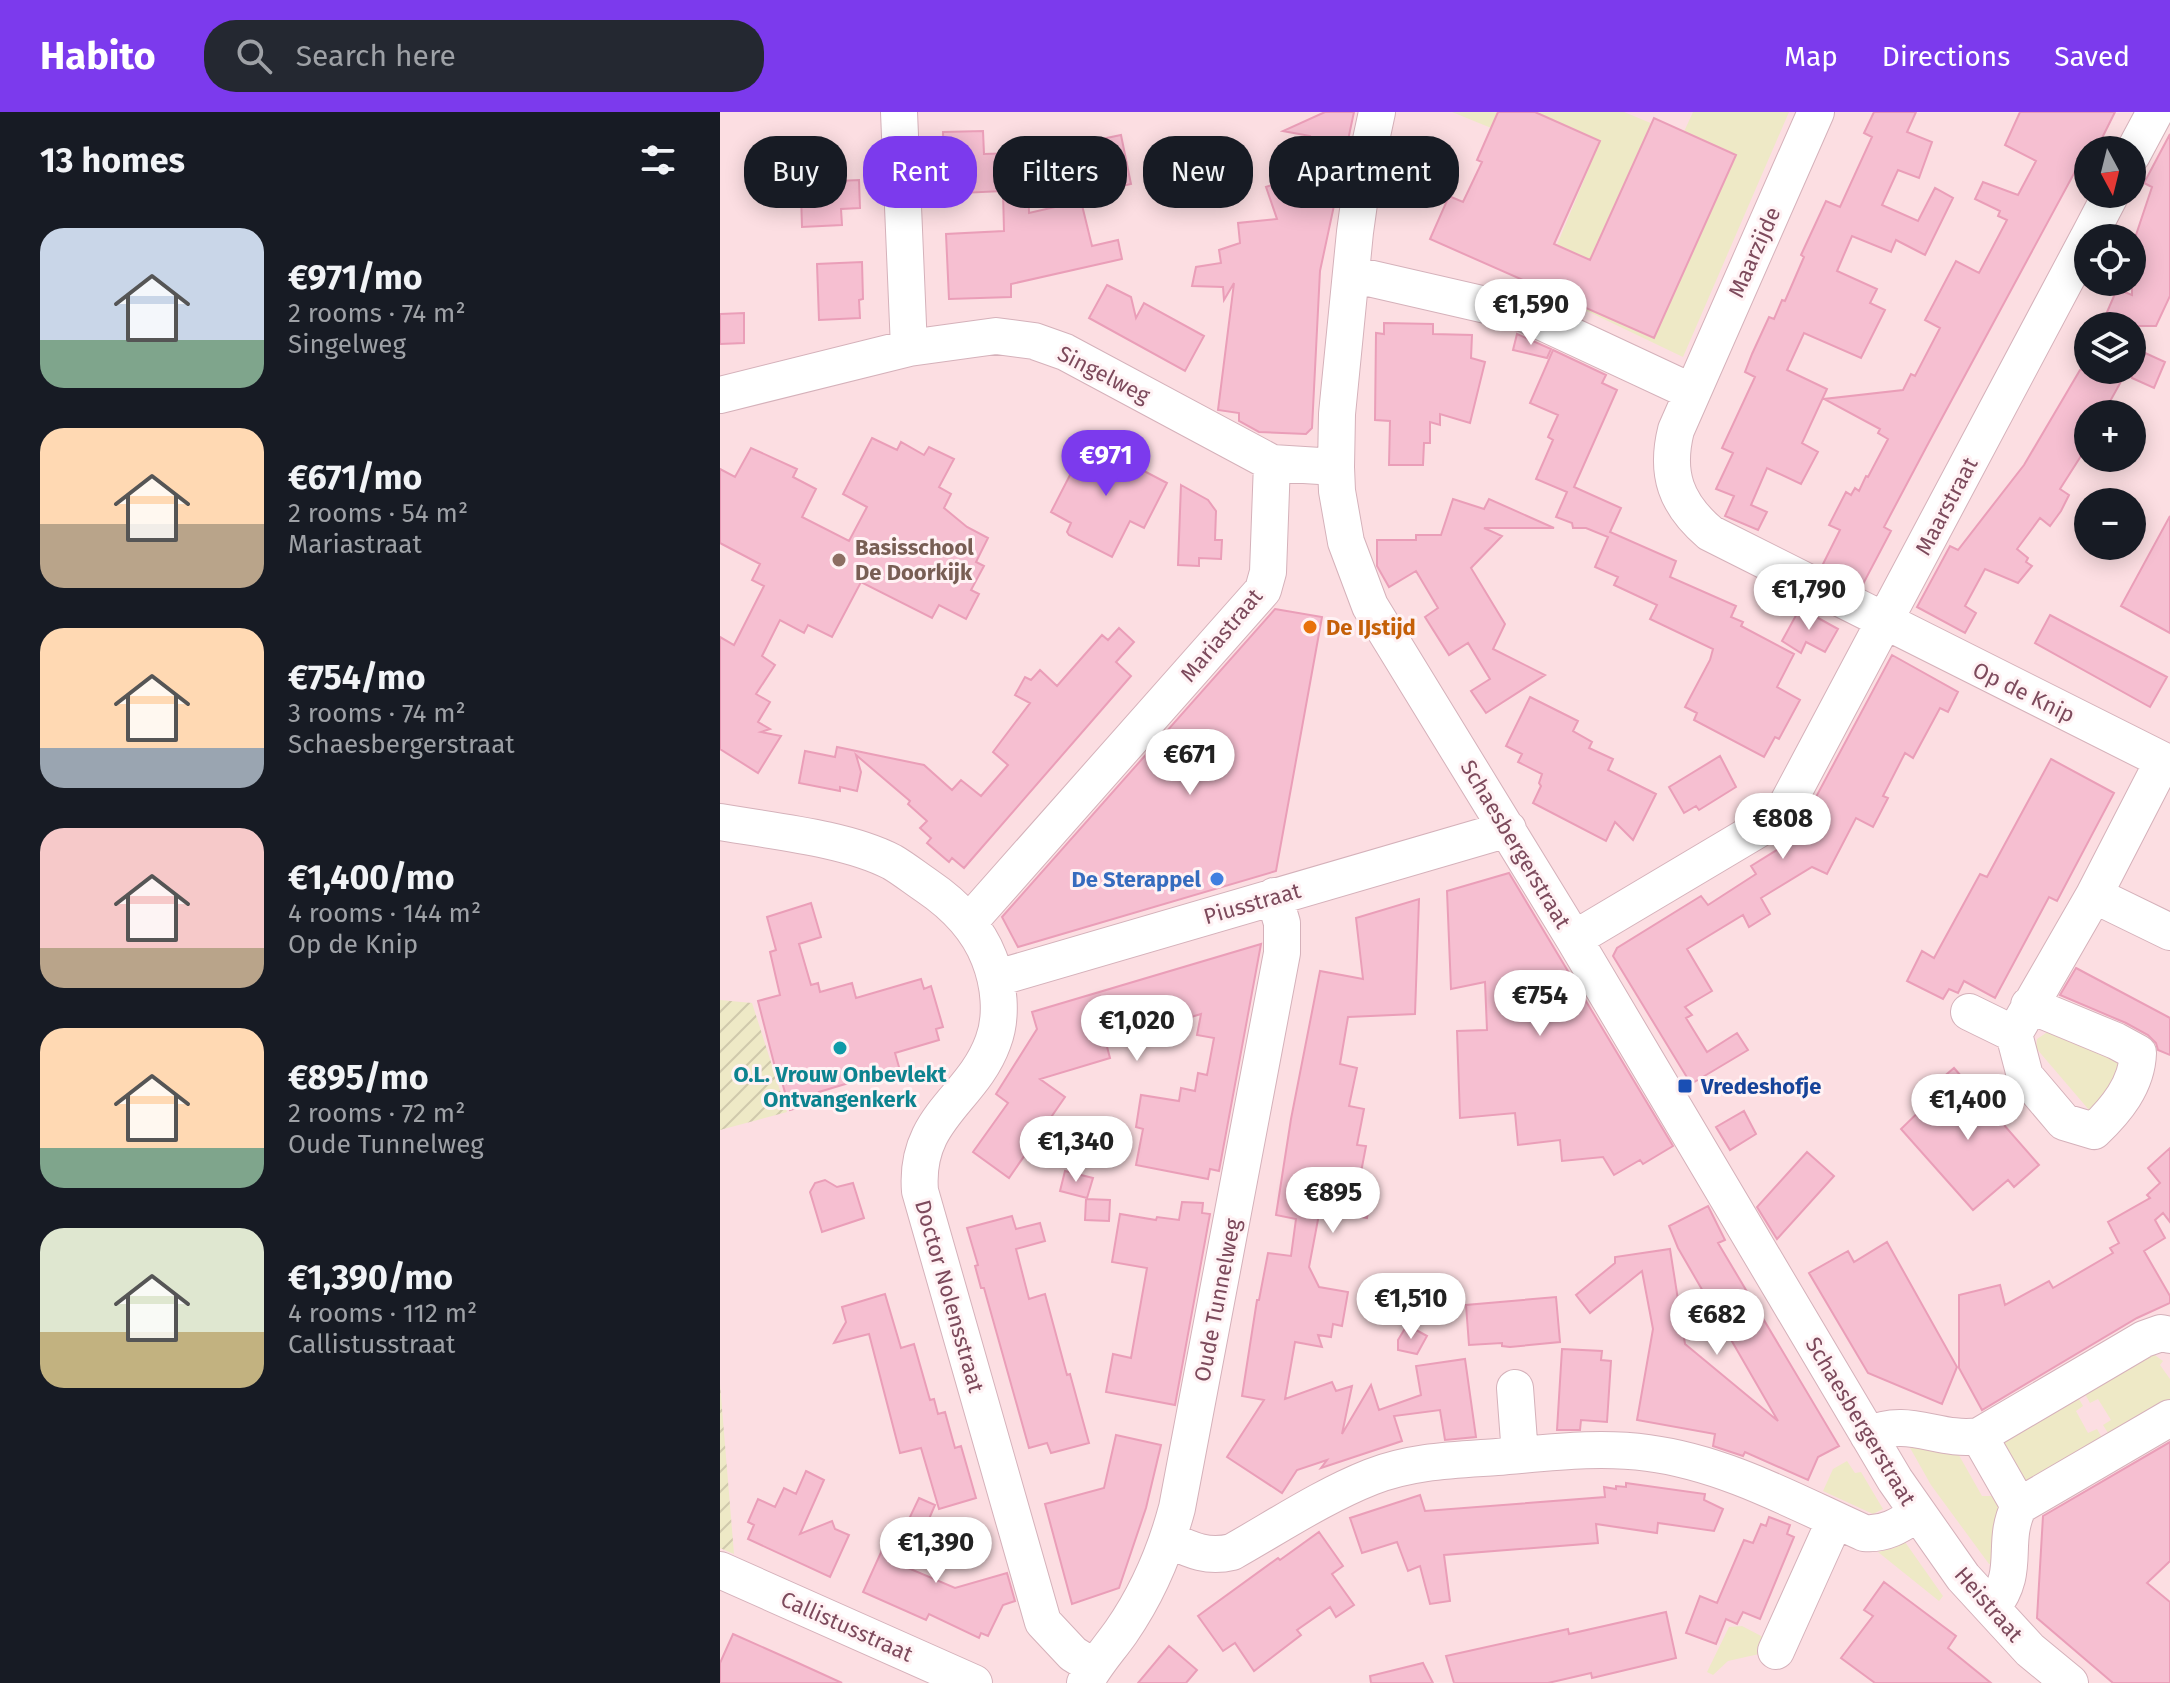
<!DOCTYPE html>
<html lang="en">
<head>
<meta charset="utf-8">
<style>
	body { margin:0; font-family:"Fira Sans",sans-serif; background:#242831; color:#f1f3f6; height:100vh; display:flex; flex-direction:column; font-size:30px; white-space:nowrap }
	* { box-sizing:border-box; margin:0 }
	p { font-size:26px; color:#9ea1a6 }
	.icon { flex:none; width:44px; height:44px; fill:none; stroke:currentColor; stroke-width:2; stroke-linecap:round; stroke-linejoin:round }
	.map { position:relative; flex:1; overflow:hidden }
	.side { display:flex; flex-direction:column; background:#171b24; width:720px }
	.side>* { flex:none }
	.banner { position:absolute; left:24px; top:24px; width:760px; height:72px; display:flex; gap:16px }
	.needle { width:52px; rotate:173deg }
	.fabs { position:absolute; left:1354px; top:24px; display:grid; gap:16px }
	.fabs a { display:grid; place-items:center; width:72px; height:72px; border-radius:50%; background:#171b24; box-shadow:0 4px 20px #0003; font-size:40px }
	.price { position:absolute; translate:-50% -68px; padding:0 18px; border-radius:28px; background:#fff; color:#222; font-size:26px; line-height:52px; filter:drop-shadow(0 2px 4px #0008) }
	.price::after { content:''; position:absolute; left:50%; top:48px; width:24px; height:18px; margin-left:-12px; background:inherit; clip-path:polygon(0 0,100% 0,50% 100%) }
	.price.active { background:#7c3aed; color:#fff }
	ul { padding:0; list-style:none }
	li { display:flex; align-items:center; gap:24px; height:200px; padding:0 40px }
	li span { display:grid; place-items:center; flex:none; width:224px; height:160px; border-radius:24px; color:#555 }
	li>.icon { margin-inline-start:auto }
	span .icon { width:96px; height:96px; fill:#fffc; stroke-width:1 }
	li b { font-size:34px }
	h2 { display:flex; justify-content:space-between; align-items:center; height:96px; padding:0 40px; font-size:34px }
	.tag { padding:0 28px; border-radius:32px; background:#171b24; box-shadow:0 4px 20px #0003; font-size:28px; line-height:72px }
	.tag.active { background:#7c3aed; color:#fff }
	header { display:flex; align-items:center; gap:48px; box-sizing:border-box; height:112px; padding:0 40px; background:#7c3aed; color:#fff }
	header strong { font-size:38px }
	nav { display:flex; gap:44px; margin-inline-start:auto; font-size:28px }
	.search { width:560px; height:72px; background:#242831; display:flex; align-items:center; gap:20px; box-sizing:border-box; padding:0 28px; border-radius:32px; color:#9ea1a6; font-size:30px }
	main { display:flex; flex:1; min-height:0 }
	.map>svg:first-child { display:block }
	.residential { fill:#fcdee2; fill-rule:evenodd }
	.grass { fill:#eee9c6 }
	.garden { fill:url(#garden-furrows) }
	.building { fill:#f6bfd1; stroke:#ea9eb8; stroke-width:2 }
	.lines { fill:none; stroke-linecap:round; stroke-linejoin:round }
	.minor-casing { stroke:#d5b1ba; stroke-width:38 }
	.minor { stroke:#fff; stroke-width:36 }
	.education-dot { fill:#8d6e63; stroke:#fff2f4; stroke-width:3 }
	.food-dot { fill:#e8710a; stroke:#fff2f4; stroke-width:3 }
	.shop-dot { fill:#3f7fe0; stroke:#fff2f4; stroke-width:3 }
	.culture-dot { fill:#0f9aa8; stroke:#fff2f4; stroke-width:3 }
	.transit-dot { fill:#1a4fb4; stroke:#fff2f4; stroke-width:3 }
	.labels { text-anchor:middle; stroke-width:6; stroke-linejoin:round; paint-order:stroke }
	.street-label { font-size:22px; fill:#7d4a5c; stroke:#fff2f4 }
	.education-label { font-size:22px; font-weight:bold; fill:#785e54; stroke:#fff2f4; text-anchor:start }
	.food-label { font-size:22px; font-weight:bold; fill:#c56008; stroke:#fff2f4; text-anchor:start }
	.shop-label { font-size:22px; font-weight:bold; fill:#366cbe; stroke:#fff2f4; text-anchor:end }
	.culture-label { font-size:22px; font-weight:bold; fill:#0d838f; stroke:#fff2f4 }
	.transit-label { font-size:22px; font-weight:bold; fill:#164399; stroke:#fff2f4; text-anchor:start }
</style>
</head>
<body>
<header>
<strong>Habito</strong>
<div class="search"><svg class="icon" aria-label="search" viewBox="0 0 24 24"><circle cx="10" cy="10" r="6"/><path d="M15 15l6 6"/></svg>Search here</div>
<nav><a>Map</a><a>Directions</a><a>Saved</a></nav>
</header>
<main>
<section class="side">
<h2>13 homes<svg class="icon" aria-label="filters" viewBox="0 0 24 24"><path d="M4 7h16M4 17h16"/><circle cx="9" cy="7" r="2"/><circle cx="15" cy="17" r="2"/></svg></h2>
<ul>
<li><span style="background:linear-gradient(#c9d6e8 70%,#7fa58c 0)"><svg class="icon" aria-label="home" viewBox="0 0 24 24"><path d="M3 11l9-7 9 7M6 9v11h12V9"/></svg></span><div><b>€971/mo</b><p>2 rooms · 74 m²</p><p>Singelweg</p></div></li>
<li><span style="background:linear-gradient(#ffd9b3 60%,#b9a48a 0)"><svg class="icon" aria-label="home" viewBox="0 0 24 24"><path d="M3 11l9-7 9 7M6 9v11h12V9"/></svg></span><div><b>€671/mo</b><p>2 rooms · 54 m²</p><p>Mariastraat</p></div></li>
<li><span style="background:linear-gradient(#ffd9b3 75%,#9aa5b1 0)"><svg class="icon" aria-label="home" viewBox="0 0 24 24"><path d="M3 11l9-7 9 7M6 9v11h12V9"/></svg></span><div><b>€754/mo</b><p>3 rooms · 74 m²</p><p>Schaesbergerstraat</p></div></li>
<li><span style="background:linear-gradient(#f6c9c9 75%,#b9a48a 0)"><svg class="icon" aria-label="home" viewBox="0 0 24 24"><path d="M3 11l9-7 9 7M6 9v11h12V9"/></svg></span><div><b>€1,400/mo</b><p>4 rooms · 144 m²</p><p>Op de Knip</p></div></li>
<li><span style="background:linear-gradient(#ffd9b3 75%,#7fa58c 0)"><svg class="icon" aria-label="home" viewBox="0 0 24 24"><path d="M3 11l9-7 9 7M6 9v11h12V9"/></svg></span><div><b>€895/mo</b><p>2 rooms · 72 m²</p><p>Oude Tunnelweg</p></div></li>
<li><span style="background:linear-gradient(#dfe7d0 65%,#c2b280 0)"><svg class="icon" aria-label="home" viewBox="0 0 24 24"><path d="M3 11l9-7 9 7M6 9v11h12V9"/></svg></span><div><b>€1,390/mo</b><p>4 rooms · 112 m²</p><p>Callistusstraat</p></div></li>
</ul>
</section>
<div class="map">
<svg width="1450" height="1571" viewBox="0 0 1450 1571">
	<defs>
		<pattern id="garden-furrows" width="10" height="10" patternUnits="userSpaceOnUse" patternTransform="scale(2)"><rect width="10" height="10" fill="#eee9c6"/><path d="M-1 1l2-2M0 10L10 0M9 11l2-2" fill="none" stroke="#d0c9ac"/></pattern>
	</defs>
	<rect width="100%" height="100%" fill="#feeaec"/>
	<!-- residential -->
	<path class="residential" d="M0 0H1450V1571H0ZM1368 38H1412V82H1368ZM1368 126H1412V170H1368ZM1368 214H1412V258H1368ZM1368 302H1412V346H1368ZM1368 390H1412V434H1368Z"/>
	<!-- grass -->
	<path class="grass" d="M732 0H904L962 24 973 0H1069L963 245 819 176 869 56Z
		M1344 919 1405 952 1377 1000 1369 998 1316 936 1317 927 1326 921Z
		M1432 1241 1443 1249 1440 1253 1450 1267V1295L1393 1329 1383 1313 1391 1308 1378 1287 1370 1291 1360 1273Z
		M1354 1278 1363 1294 1356 1299 1368 1321 1377 1317 1386 1333 1309 1378 1275 1325Z
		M1189 1334 1236 1338 1262 1384H1280V1453L1269 1452 1211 1373Z
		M1127 1349 1135 1361 1141 1360 1163 1397 1153 1402 1103 1379 1113 1357Z
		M1185 1430 1223 1484 1219 1489 1158 1440 1174 1436Z
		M1022 1514 1045 1526 1039 1542 1008 1549 993 1563 987 1560 1009 1515Z"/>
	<!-- garden -->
	<path class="garden" d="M0 888 32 891 67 1000 0 1018Z
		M0 1272 14 1442 0 1436Z"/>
	<!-- building -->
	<path class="building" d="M605 0H634L600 159 592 316 586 322 539 320 519 309V301L498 298 514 171 504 188 503 175 472 174 476 155 501 151 499 138 520 131 518 111 557 107 546 75 582 63 590 24 563 19Z
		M778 0H815L880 29 834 132 870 148 934 6 1016 43 934 226 710 127 729 84 743 90 762 50 757 48Z
		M1154 0H1196L1187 20 1212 30 1199 66 1178 58 1162 93 1198 109 1215 76 1233 86 1205 143 1176 128 1171 140 1132 124 1117 159 1157 177 1150 191 1165 198 1141 246 1084 221 1067 258 1107 277 1082 331 1098 340 1081 372 1047 356 1031 393 1047 400 1038 418 1005 404 1014 384 996 377 1013 341 1002 336 1035 265 1025 260 1032 242 1049 205 1054 207 1062 188 1065 189 1084 145 1081 143 1106 89 1120 95 1152 25 1144 21Z
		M1300 0H1395L1378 34 1371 30 1209 330 1164 415 1171 419 1142 474 1102 454 1120 418 1109 413 1126 380 1131 383 1135 376 1139 379 1146 364 1148 365 1168 327 1158 321 1160 317 1104 287 1183 278 1191 262 1195 264 1220 216 1205 208 1236 149 1259 161 1287 108 1278 104 1280 99 1255 87 1263 70 1298 83 1316 49 1285 33Z
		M263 19 264 42 299 41V63H308L309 101 361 89 372 134 398 128 402 147 291 172V185L229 187 226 122 284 119 283 79 241 81V75L229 76V61H224L223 20Z
		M1450 22V184L1436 214H1381L1397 177 1412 183V135L1432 75 1424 71Z
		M401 23 411 72 382 78 372 29Z
		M139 68 140 96 121 97 122 113 82 115 81 82 96 81V70Z
		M142 150 143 187 139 188 140 206 99 208 97 152Z
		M387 173 411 185 416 206 424 191 484 224 465 259 369 206Z
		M24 201V231L0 232V202Z
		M664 211 713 212V222L752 223 751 246 765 250 750 311 720 302V313L710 310V331H704L703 353H669L670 309 655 308 656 221 664 222Z
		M797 222 831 237 827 246 793 238Z
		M1412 235 1445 250 1434 276 1412 266Z
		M833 238 886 263 882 271 897 278 854 375 901 396 890 420 956 449 950 465 1016 494 1011 505 1023 510 1021 514 1074 542 1057 575 1080 588 1059 627 1055 625 1044 645 974 608 977 601 965 595 990 548 993 537 930 507 937 493 894 473 898 465 875 455 888 425 866 416H853L852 411 836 405 847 380 816 367 833 328 828 325 838 303 810 291Z
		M1360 258H1388L1403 266 1383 302H1368V333L1340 377 1349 383 1341 399 1330 414 1320 406 1297 437 1308 446 1306 450 1312 454 1298 471 1265 457 1245 494 1256 501 1245 521 1197 495 1230 434 1238 438 1304 353Z
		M152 326 177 338 181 330 204 343 209 335 234 347 219 375 231 382 224 396 247 415 268 426 256 450 264 454 251 478 259 482 246 507 219 493 212 506 141 470 112 525 88 513 84 521 60 508 42 544 55 553 36 582 50 590 38 610 50 617 41 620 61 624 38 661 0 637V525L14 533 44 474 32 468 40 452 0 431V357L15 365 31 336 77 357 73 365 96 377 82 405 129 429 147 395 123 382Z
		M369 326 403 343 401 347 447 371 424 416 410 409 392 445 349 423 347 420 351 411 331 400Z
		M461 373 488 388 496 399 495 428H502L501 447 479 446V454L458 453Z
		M733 387 764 397 769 387 834 416H764L782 424 751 456 785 512 773 537 825 563 766 601 751 579 770 567 748 531 729 543 705 505 718 496 696 459 669 475 657 454V428H696V423H721Z
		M1450 404V521L1401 494Z
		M1080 496 1118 517 1105 540 1086 530 1081 541 1062 529Z
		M555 497 602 505 556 759 298 835 282 805Z
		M1330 503 1447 565 1430 595 1315 531Z
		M399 516 414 530 396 550 411 564 244 756 232 746 229 750 207 731 211 726 200 716 207 709 188 692 190 689 136 643 141 660 137 679 120 675V679L79 671 85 639 115 645 117 635 204 653 232 678 241 668 261 684 288 653 273 640 310 591 295 583 305 565 311 568 320 558 337 574 382 523 388 528Z
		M1172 543 1238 580 1228 600 1220 596 1193 646 1185 641 1163 684 1168 686 1153 715 1136 706 1107 762 1092 755 1041 786 1050 802 1029 815 1023 803 967 837 992 879 965 895 972 903 966 906 987 940 1017 921 1028 938 971 972 893 844 897 836 981 784 988 793 1036 762 1031 754 1073 728Z
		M810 585 858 609 853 619 872 630 869 636 893 647 888 658 936 682 913 728 895 710 886 729 813 691 821 674 819 671 822 662 798 650 802 642 786 634Z
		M1000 644 1016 675 979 698 976 694 964 701 949 675Z
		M1331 647 1394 681 1337 789 1329 785 1275 886 1244 869 1238 881 1229 877 1223 887 1187 869 1202 839 1214 846 1260 762 1267 765Z
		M789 761 953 1034 923 1052 920 1048 894 1063 883 1045 842 1049 840 1028 798 1033 795 1001 740 1006 737 919 767 918 765 870 731 877 727 779Z
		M699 787 695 902 628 905 620 952 637 956 629 994 644 997 637 1033 646 1034 638 1076 652 1079 647 1106 600 1097 589 1155 599 1175 628 1180 622 1214 613 1212 611 1225 598 1223 602 1235 575 1230 565 1287 612 1270 616 1279 632 1274 622 1322 651 1273 659 1298 701 1283 696 1254 745 1247 756 1325 725 1328 720 1298 674 1304 682 1329 601 1356 607 1348 577 1358 562 1381 507 1345 544 1288 522 1284 537 1188H539L548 1141 571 1144 576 1107 556 1103 571 1007 600 859 643 867 636 806Z
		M91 791 101 825 79 832 91 873 98 871 100 880 132 871 136 886 201 867 204 877 211 874 223 915 216 917 219 928 175 941 181 962 157 969 155 963 99 980 102 989 70 998 60 963H57L38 889 60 883 50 840 56 838 47 805Z
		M541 832 499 1059 490 1057 488 1067 416 1053 423 1017 416 1015 421 983 459 989 461 976 475 979 478 961 487 963 494 926 477 923 481 902 386 931 390 946 320 967 345 985 289 1066 253 1040 288 991 276 982 317 917 312 900Z
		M1356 856 1450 906V943L1438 938 1436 931 1428 923 1406 911 1340 883Z
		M1234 956 1319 1053 1294 1075 1288 1068 1253 1098 1181 1017 1214 985 1208 978Z
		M1024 999 1036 1022 1010 1038 996 1015Z
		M1450 1036V1110L1443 1101 1435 1108 1445 1126 1424 1139 1450 1184V1191L1417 1206 1262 1298 1239 1256V1183L1280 1173 1285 1193 1329 1169 1333 1176 1393 1141 1390 1136 1399 1131 1388 1110 1430 1086 1427 1083 1440 1071 1428 1056Z
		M1087 1040 1114 1064 1057 1127 1037 1095Z
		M345 1059 373 1066 367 1086 340 1079Z
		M105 1068 117 1075 133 1071 144 1106 102 1120 90 1080 95 1071Z
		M366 1087 390 1088 389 1109 365 1108Z
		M462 1090 483 1091 482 1101 490 1102 455 1293 386 1280 393 1242 411 1246 427 1156 392 1150 400 1102 436 1108 437 1105 459 1108Z
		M988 1094 1005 1128 998 1131 1119 1334 1098 1345 1088 1368 1025 1340 1023 1344 993 1334 995 1322 917 1308 933 1217 922 1159 870 1201 856 1183 895 1151V1145L950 1137 965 1232 1058 1309 958 1136 949 1114Z
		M292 1104 296 1117 320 1111 325 1129 296 1137 309 1187 325 1182 347 1263 350 1262 369 1331 331 1341 327 1331 309 1336 264 1176H261L255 1154 258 1153 247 1116Z
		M1167 1130 1237 1255 1222 1292 1148 1261 1089 1161 1128 1139 1134 1150Z
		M165 1182 181 1236 194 1232 210 1288 214 1287 218 1302 225 1300 235 1336 241 1334 256 1386 219 1397 201 1336 180 1341 149 1222 114 1231 126 1210 122 1195Z
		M836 1185 840 1230 790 1235 782 1234V1231L749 1233 746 1193Z
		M687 1213 707 1224 697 1242 678 1238V1228Z
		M842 1237 882 1239 881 1248 891 1249 887 1310 861 1308 860 1318H837Z
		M396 1323 441 1333 426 1396 399 1476 352 1492 325 1392 384 1376Z
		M1450 1330V1449L1427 1471 1450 1490V1571H1393L1317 1506 1323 1404Z
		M86 1359 104 1368 80 1422 112 1409 115 1417 129 1423 110 1465 28 1427 34 1413 28 1410 38 1387 55 1395 64 1376 76 1382Z
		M906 1371 985 1382 984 1388 1003 1397 994 1419 938 1411 937 1421 876 1412 878 1431 724 1443 730 1489 710 1492 700 1454 688 1459 677 1430 642 1441 630 1406 700 1383 705 1399 885 1385 884 1375 896 1377V1374L906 1375Z
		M199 1386 215 1393 188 1456 235 1476 287 1461 295 1489 283 1493 268 1524 261 1521 259 1526 209 1502 206 1508 143 1480 162 1438 172 1443Z
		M1049 1405 1070 1413 1067 1422 1074 1425 1040 1507 1023 1500 1017 1512 1006 1507 996 1532 966 1521 980 1484 997 1491 1024 1428 1033 1431 1041 1412 1046 1414Z
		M599 1420 623 1454 612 1462 634 1493 616 1505 610 1495 577 1518 581 1523 534 1559 515 1531 503 1539 478 1504 558 1446 560 1448Z
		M1164 1470 1236 1524 1228 1536 1271 1571H1155L1121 1546 1153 1504 1144 1498Z
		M946 1500 956 1546 872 1566 871 1561 828 1571H734L726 1544 848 1517 849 1522Z
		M13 1522 76 1550 122 1571H0V1551Z
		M449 1534 477 1558 466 1571H418Z
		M703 1551 713 1571H651L650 1564Z"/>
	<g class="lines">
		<!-- minor casing -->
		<g class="minor-casing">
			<path id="minor" d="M179 0 189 236
				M657 0 642 70 635 120 617 302 616 355 617 379 626 430 650 494 854 827 1175 1368 1243 1465 1310 1538 1350 1571
				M1096 0 956 318C945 362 956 392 990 421L1450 652
				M1412 43 1435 0
				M1368 126 1391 82
				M631 162 805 202 972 280
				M0 283 189 236 276 224 314 229 345 240 552 351 616 355
				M0 710C51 719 126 726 172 750 184 757 195 766 207 774 235 793 257 815 269 846 279 871 283 904 273 930 252 988 194 1005 200 1079L323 1510 353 1542 374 1555
				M1374 783 1450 820
				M250 809 543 478 548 460 552 351
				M854 827 1049 711 1065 696 1368 126
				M277 866 788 717
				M1309 893 1396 929 1418 941C1417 973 1396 998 1374 1019L1344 1010 1305 964 1294 922 1374 783 1443 649
				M1249 900 1294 922
				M795 1276 800 1343
				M1148 1323C1189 1304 1218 1330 1259 1324L1424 1227 1441 1221 1450 1223
				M1259 1324 1299 1394
				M449 1428C471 1438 487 1446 512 1440 558 1414 603 1384 651 1365 691 1349 734 1348 777 1345 827 1341 878 1334 928 1341 1005 1351 1075 1390 1144 1421 1165 1423 1180 1413 1197 1402
				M0 1458 254 1571
				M1272 1496C1302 1458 1280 1432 1299 1394L1450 1306
				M1056 1539 1115 1408
				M365 1571C375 1552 389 1537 401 1520 428 1481 445 1441 457 1396L562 841V811L554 784"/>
		</g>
		<!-- minor -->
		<use href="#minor" class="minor"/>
	</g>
	<!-- markers -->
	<circle class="education-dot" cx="119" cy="448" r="8"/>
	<circle class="food-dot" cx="590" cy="515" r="8"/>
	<circle class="shop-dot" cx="497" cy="767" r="8"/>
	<circle class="culture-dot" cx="120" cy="936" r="8"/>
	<rect class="transit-dot" x="957" y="966" width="16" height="16" rx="4"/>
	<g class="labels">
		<!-- street labels -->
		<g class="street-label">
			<text transform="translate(1034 140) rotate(-66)" y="8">Maarzijde</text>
			<text transform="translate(384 262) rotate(27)" y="8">Singelweg</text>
			<text transform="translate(1226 394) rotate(-62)" y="8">Maarstraat</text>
			<text transform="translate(501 523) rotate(-50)" y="8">Mariastraat</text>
			<text transform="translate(1304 580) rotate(26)" y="8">Op de Knip</text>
			<text transform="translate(796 732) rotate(59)" y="8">Schaesbergerstraat</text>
			<text transform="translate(532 791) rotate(-16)" y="8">Piusstraat</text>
			<text transform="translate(230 1184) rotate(74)" y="8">Doctor Nolensstraat</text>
			<text transform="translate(497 1188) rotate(-79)" y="8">Oude Tunnelweg</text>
			<text transform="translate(1141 1309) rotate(59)" y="8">Schaesbergerstraat</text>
			<text transform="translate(1269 1492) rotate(49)" y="8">Heistraat</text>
			<text transform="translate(127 1514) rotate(24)" y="8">Callistusstraat</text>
		</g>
		<!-- education labels -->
		<g class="education-label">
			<text x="135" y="443">Basisschool<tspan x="135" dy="25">De Doorkijk</tspan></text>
		</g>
		<!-- food labels -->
		<g class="food-label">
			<text x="606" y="523">De IJstijd</text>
		</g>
		<!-- shop labels -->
		<g class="shop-label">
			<text x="481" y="775">De Sterappel</text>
		</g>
		<!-- culture labels -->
		<g class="culture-label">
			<text x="120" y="970">O.L. Vrouw Onbevlekt<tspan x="120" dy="25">Ontvangenkerk</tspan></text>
		</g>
		<!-- transit labels -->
		<g class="transit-label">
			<text x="981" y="982">Vredeshofje</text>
		</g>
	</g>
</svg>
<div class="fabs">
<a><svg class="needle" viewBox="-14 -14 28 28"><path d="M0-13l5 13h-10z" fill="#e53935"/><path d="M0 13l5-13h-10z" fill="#9ea1a6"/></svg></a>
<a><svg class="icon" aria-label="locate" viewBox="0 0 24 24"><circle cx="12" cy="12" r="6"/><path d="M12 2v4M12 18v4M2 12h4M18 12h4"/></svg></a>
<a><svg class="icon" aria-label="layers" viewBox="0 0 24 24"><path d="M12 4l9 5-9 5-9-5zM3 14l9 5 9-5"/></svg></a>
<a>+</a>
<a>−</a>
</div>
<b class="price" style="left:811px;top:235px">€1,590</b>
<b class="price active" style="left:386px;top:386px">€971</b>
<b class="price" style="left:1089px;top:520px">€1,790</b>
<b class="price" style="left:470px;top:685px">€671</b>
<b class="price" style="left:1063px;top:749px">€808</b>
<b class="price" style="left:820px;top:926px">€754</b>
<b class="price" style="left:417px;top:951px">€1,020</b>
<b class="price" style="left:1248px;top:1030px">€1,400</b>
<b class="price" style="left:356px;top:1072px">€1,340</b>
<b class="price" style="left:613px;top:1123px">€895</b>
<b class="price" style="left:691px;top:1229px">€1,510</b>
<b class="price" style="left:997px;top:1245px">€682</b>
<b class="price" style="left:216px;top:1473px">€1,390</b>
<div class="banner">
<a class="tag">Buy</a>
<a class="tag active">Rent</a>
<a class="tag">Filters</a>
<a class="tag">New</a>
<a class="tag">Apartment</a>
</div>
</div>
</main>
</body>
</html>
